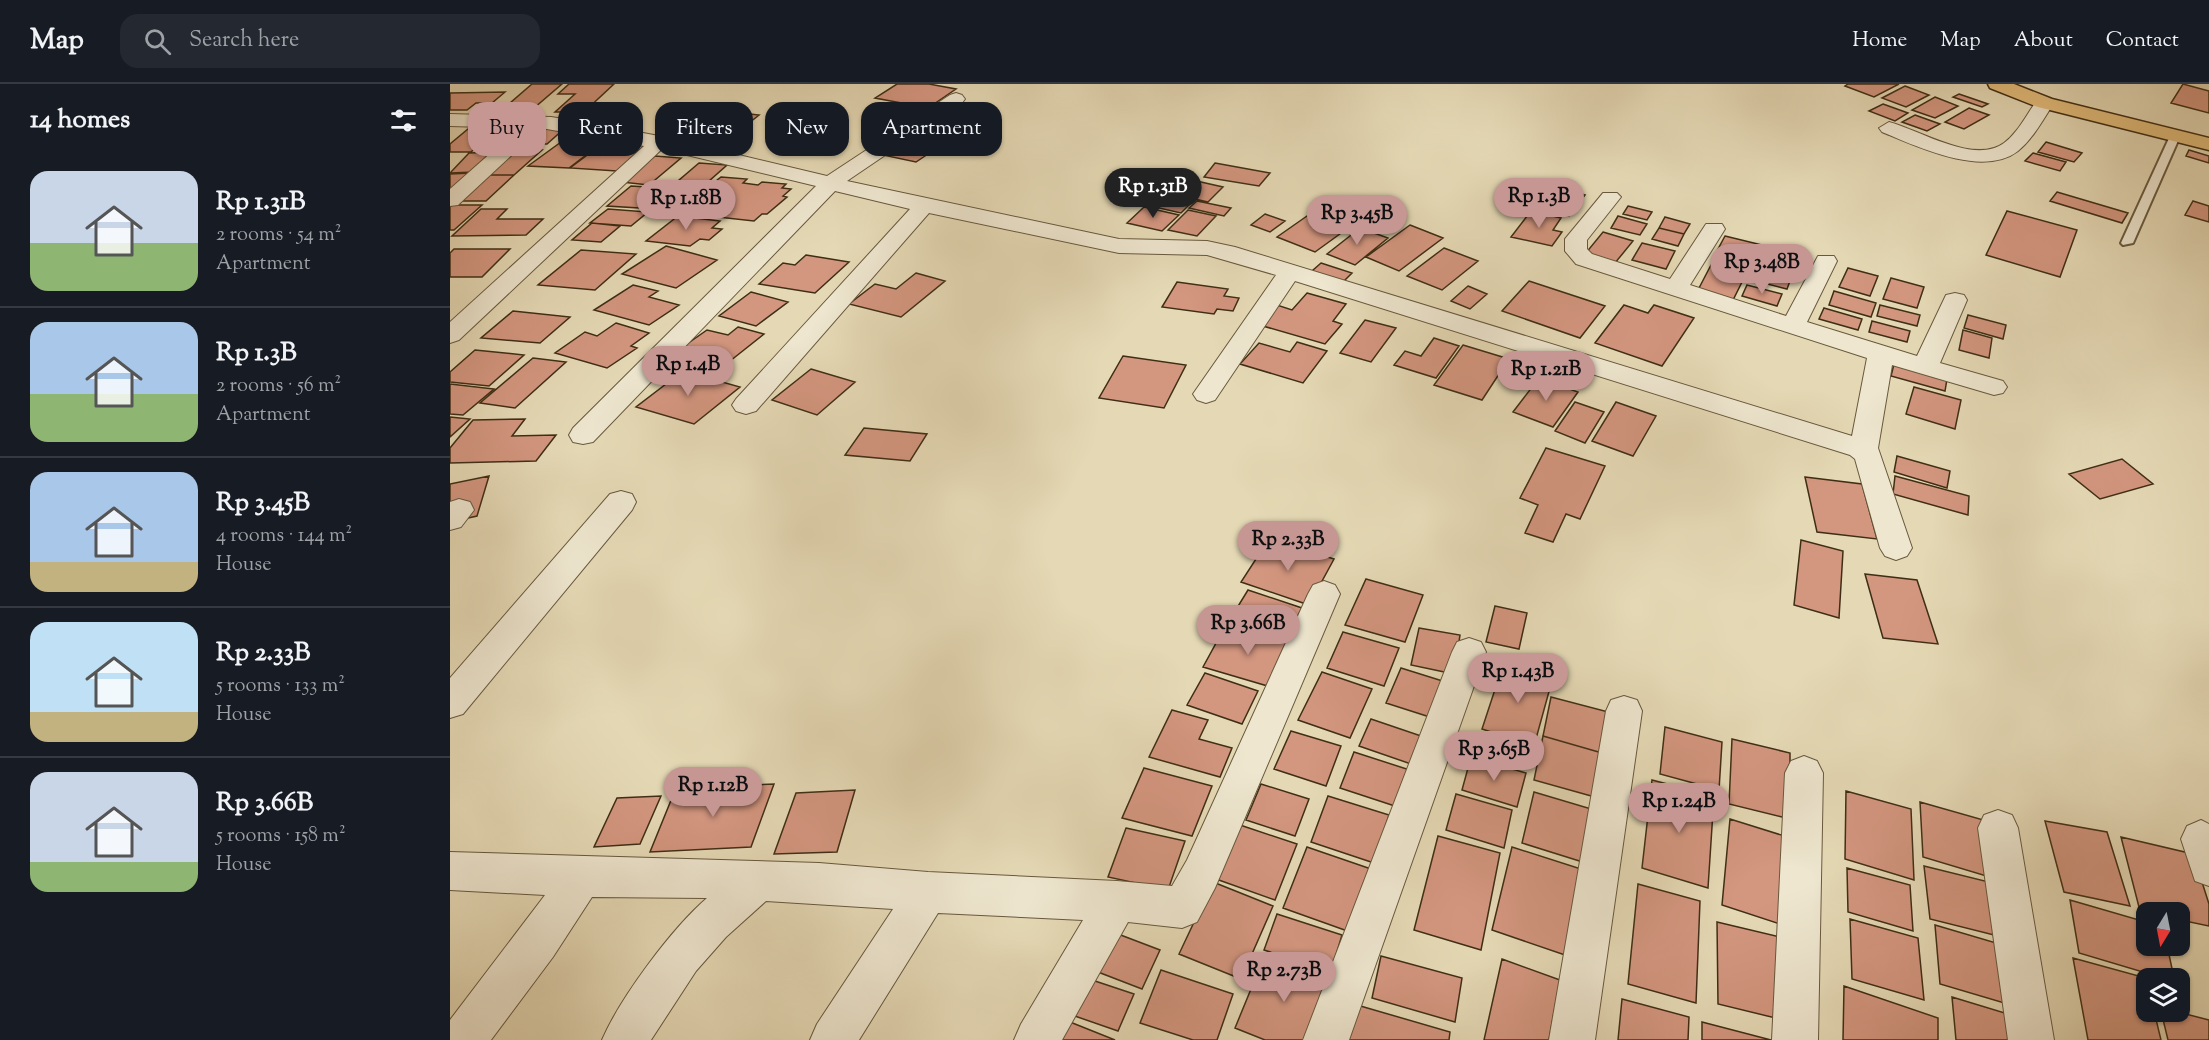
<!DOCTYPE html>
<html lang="en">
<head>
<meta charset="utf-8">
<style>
	body { margin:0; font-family:"Sorts Mill Goudy",serif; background:#242831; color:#f1f3f6; height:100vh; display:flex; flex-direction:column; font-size:22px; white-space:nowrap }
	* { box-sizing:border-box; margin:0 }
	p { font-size:20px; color:#9ea1a6 }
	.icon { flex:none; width:33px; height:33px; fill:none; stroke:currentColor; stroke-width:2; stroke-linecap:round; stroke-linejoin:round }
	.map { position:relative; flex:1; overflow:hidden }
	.panel { display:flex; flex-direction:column; background:#171b24; width:450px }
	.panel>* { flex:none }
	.guide { position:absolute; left:18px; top:18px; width:570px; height:54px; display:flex; gap:12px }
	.needle { width:39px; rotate:190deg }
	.fabs { position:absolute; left:1686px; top:818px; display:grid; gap:12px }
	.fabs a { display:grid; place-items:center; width:54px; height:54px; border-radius:12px; background:#171b24; box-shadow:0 2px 4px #0004; font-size:30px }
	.price { position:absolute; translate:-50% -51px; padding:0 14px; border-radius:21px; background:#c59692; color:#111; font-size:20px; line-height:39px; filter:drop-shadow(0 2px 3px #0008) }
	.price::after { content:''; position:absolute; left:50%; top:36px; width:18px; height:14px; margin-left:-9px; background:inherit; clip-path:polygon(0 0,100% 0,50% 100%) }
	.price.current { background:#222; color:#fff }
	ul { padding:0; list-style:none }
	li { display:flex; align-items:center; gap:18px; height:150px; padding:0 30px }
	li+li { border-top:2px solid #363941 }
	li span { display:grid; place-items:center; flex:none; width:168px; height:120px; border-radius:18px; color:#555 }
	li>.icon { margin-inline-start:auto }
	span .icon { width:72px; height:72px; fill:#fffc; stroke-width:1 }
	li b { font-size:26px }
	h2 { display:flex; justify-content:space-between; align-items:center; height:72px; padding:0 30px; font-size:26px }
	.pill { padding:0 21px; border-radius:18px; background:#171b24; box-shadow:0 2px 4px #0004; font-size:21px; line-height:54px }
	.pill.current { background:#c59692; color:#111 }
	header { display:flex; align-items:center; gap:36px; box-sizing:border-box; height:84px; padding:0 30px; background:#171b24; border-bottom:2px solid #363941 }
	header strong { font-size:28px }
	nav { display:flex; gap:33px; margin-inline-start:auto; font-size:21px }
	.search { width:420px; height:54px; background:#242831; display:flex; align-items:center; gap:15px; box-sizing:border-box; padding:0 21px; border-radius:18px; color:#9ea1a6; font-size:22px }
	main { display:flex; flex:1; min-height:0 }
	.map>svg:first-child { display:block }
	.building { fill:#d3967f; stroke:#3f2e15; stroke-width:1.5 }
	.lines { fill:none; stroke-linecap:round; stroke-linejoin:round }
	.service-casing { stroke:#68593d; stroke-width:4 }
	.minor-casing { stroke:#68593d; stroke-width:2 }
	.trunk-casing { stroke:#3f2e15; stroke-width:3 }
	.service { fill:#eee6cf; fill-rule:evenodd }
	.minor { fill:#eee6cf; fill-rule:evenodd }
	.trunk { fill:#e2bc7a; fill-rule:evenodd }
</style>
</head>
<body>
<header>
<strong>Map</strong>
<div class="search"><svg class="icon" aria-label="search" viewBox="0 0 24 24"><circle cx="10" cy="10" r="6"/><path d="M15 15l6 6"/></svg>Search here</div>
<nav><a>Home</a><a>Map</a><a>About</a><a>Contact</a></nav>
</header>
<main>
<section class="panel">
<h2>14 homes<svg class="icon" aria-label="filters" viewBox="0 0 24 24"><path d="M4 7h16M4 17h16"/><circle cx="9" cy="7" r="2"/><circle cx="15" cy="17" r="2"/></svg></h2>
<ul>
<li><span style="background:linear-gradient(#c9d6e8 60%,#8fb573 0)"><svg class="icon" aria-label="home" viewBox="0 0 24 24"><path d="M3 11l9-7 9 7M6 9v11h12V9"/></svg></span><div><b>Rp 1.31B</b><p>2 rooms · 54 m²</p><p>Apartment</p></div></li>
<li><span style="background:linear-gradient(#a9c7e8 60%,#8fb573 0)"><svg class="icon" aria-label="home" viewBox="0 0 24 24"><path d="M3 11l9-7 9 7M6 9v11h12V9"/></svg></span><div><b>Rp 1.3B</b><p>2 rooms · 56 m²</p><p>Apartment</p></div></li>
<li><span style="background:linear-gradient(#a9c7e8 75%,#c2b280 0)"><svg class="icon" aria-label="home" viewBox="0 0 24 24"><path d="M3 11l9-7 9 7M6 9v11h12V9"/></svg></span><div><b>Rp 3.45B</b><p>4 rooms · 144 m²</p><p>House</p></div></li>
<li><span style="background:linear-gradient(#bfe0f5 75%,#c2b280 0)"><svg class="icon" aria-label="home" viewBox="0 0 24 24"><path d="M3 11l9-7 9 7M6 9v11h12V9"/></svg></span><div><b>Rp 2.33B</b><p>5 rooms · 133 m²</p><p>House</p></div></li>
<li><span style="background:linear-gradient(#c9d6e8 75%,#8fb573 0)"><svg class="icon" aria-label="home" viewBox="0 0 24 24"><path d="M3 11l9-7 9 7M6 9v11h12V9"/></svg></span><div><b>Rp 3.66B</b><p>5 rooms · 158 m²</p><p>House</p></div></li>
</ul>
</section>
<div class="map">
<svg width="1759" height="956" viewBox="0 0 1759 956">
	<rect width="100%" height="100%" fill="#e5d9b5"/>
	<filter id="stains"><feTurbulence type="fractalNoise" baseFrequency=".00333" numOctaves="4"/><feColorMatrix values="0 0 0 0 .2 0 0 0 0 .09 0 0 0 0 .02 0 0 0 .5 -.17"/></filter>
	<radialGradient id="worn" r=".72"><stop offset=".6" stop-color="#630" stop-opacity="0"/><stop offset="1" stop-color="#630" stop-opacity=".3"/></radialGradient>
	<!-- building -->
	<path class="building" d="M82 0H112L84 24 53 25Z
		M119 0H164L134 28H105L125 10H108Z
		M447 0H479L506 5 478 24 425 14Z
		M1398 0H1449L1424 13 1395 2Z
		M1733 0 1759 7V29L1721 19Z
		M1455 2 1479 11 1456 23 1432 14Z
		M55 8 42 19H26L17 26H0V9Z
		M1509 10 1538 20 1532 23 1503 13Z
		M1485 13 1508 22 1485 34 1462 26Z
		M1433 20 1458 29 1445 37 1419 27Z
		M1519 24 1539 31 1514 45 1495 38Z
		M282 28 309 31 294 43 266 40Z
		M238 29 252 31 228 47 215 46Z
		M1465 31 1490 40 1477 47 1452 38Z
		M46 44 21 68H0V60L18 45Z
		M74 44 52 65 24 66 47 45Z
		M85 44H115L97 60H67Z
		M460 49 477 53 464 62 484 66 466 78 428 70Z
		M480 52 493 55 481 64 467 61Z
		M118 53 157 55 119 84 78 82Z
		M1596 58 1632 69 1624 78 1588 68Z
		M63 66H92L64 91H34Z
		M144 66 189 69 167 87 120 84Z
		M1739 66 1759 72V79L1736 72Z
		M46 68 25 88 0 89 19 69Z
		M1583 69 1616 78 1610 87 1575 77Z
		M205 72 231 74 199 101 171 98Z
		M249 79 277 81 250 105 221 103Z
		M765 79 820 89 809 102 754 93Z
		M22 89 0 110V90Z
		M34 91H64L36 117H5Z
		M720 91 773 103 758 118 705 106Z
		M271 93 297 95 293 99 308 101 312 98 336 100 332 104 341 105 333 112 337 113 317 130H312L304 137 240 130 255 117 242 116Z
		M181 102 229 105 206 125 157 122Z
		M1109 105 1135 111 1119 132 1093 125Z
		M710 108 744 116 731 129 696 121Z
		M1607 108 1678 129 1672 139 1600 117Z
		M747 117 781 124 774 132 739 124Z
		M1743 117 1759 122V138L1735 131Z
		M2 121H32L4 146H0V123Z
		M1178 122 1202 128 1197 136 1173 130Z
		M694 123 729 131 712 147 677 139Z
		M31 125H57L47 135H93L76 151 2 152Z
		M158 125 198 128 181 142 140 139Z
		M867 125 905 139 865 168 827 153Z
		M738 126 766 132 747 152 718 146Z
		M1081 127 1111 134 1103 146 1112 148 1102 162 1061 153Z
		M1557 127 1627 146 1610 193 1536 171Z
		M815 130 835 137 820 148 801 141Z
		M228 132 270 137 262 144 272 145 259 156 250 155 240 162 196 157Z
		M1168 132 1197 140 1190 151 1161 144Z
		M1215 133 1240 140 1234 150 1209 144Z
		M142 139 170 142 151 158 122 156Z
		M960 141 993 154 949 187 916 173Z
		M910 144 938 154 905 181 877 170Z
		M1209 144 1234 150 1228 162 1202 155Z
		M1153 148 1183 157 1165 179 1135 170Z
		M1275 152 1312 161 1306 175 1268 165Z
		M1192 159 1225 167 1216 185 1182 176Z
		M216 162 267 176 226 204 172 190Z
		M1317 163 1348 170 1342 189 1311 181Z
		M994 164 1028 177 992 206 957 192Z
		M4 165H60L32 193H0V169Z
		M1268 165 1306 175 1300 185 1262 175Z
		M131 166 186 170 145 206 88 201Z
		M356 171 399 178 365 209 309 200 333 179 345 181Z
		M871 179 902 189 893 198 862 187Z
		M1262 179 1297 188 1283 216 1248 206Z
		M1398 184 1428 192 1420 212 1389 203Z
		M1307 185 1341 194 1337 205 1302 196Z
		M466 189 495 197 451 233 399 220 425 200 446 205Z
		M1441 194 1474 203 1467 224 1433 215Z
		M1079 197 1155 222 1130 254 1052 227Z
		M727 198 778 205 774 212 789 214 783 227 767 225 764 230 712 223Z
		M183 201 208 207 199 213 229 221 199 241 144 226Z
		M1297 201 1332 210 1327 222 1292 212Z
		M1018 202 1037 210 1020 225 1001 217Z
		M1384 207 1426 219 1421 233 1379 221Z
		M301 208 338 218 306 242 269 232Z
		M857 209 896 220 883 237 892 240 875 260 806 240 824 220 842 226Z
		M1174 221 1198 229 1204 221 1244 234 1212 282 1145 259Z
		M1430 221 1470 231 1467 242 1427 232Z
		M1374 224 1412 235 1408 246 1369 235Z
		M63 227 120 233 90 259 31 254Z
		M1518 231 1556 241 1553 255 1514 244Z
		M915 236 946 244 921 278 890 269Z
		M1422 237 1460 247 1457 258 1419 248Z
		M166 239 199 249 181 262 187 264 157 284 105 269 135 248 147 252Z
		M288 243 314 250 275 281 227 267 257 246 278 251Z
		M1513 246 1542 254 1539 274 1509 266Z
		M984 254 1009 262 986 294 944 281 955 267 971 272Z
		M847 258 877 267 853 299 790 280 809 259 840 268Z
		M1013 261 1059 275 1032 316 984 301Z
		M25 266 74 271 39 302 0 298V288Z
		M673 272 736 281 714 324 649 314Z
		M83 274 116 278 65 324 30 319Z
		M1444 280 1497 295 1495 307 1441 292Z
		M361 285 405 298 367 331 322 316Z
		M233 287 290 303 244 340 186 323Z
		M1089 294 1128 308 1103 343 1063 328Z
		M0 300 44 305 13 331 0 330Z
		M1464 303 1511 316 1505 345 1456 330Z
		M1125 318 1154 328 1135 359 1105 347Z
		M1166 318 1206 332 1183 372 1142 357Z
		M0 333 20 335 0 353Z
		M75 335 62 352 106 351 86 377 0 379V364L23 336Z
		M414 344 477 350 460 377 395 371Z
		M1096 364 1155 382 1130 435 1116 430 1103 458 1075 449 1088 421 1070 414Z
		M1447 372 1500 387 1497 404 1444 388Z
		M1672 375 1703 400 1650 415 1619 390Z
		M39 392 27 432 0 438V400Z
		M1445 392 1519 412 1518 431 1443 410Z
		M1355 393 1412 400 1427 455 1367 448Z
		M819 455 884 475 859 521 791 498Z
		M1351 456 1393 467 1389 534 1344 521Z
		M1415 490 1467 496 1488 560 1433 554Z
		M916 495 973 511 955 558 895 541Z
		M798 506 852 524 838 551 782 532Z
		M1045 522 1077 529 1069 565 1036 558Z
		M776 541 841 559 821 603 753 583Z
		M969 544 1010 551 1004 590 961 581Z
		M893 548 949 564 934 602 877 584Z
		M1054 578 1103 593 1084 662 1032 645Z
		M951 584 999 599 986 635 936 619Z
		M872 588 922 605 900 654 848 636Z
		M755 589 808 607 792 640 737 621Z
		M1101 613 1166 630 1159 671 1093 652Z
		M722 626 758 636 749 655 782 664 770 693 699 673Z
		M921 635 974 653 964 681 909 662Z
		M1215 643 1272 658 1269 706 1210 690Z
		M841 647 891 662 876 702 824 685Z
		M1093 652 1159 671 1152 715 1084 696Z
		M1282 655 1340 669V735L1279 720Z
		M904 668 969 689 957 726 890 704Z
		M1021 673 1076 689 1067 723 1012 706Z
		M694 684 762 702 742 752 672 734Z
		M1202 696 1264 712 1258 804 1192 784Z
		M324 700 301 763 200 768 226 704Z
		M811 700 859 715 845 752 796 736Z
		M405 706 387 768 324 770 346 709Z
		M1396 707 1461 725 1464 796 1395 775Z
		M1084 708 1148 727 1139 780 1072 759Z
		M1006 710 1062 726 1054 764 996 746Z
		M211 712 190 760 144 763 167 714Z
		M878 712 939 731 924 779 861 758Z
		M1470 718 1537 737 1543 794 1473 773Z
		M1280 735 1344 755 1339 843 1272 821Z
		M1595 737 1657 748 1680 822 1614 808Z
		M790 741 847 760 825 816 766 795Z
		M676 744 735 757 718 806 658 793Z
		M988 752 1050 769 1031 866 964 846Z
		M1671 753 1743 770 1759 820V842L1730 836V828L1690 827Z
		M857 763 924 786 903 849 833 824Z
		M1062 763 1131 785 1115 871 1042 846Z
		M1474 782 1543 799 1552 853 1480 835Z
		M1397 784 1460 801 1463 847 1398 828Z
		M763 798 823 822 791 895 729 870Z
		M1188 800 1250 817 1246 919 1178 900Z
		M1620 816 1696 838V861H1717L1724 894H1713L1629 869Z
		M827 830 892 851 881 888 814 866Z
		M1400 835 1468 854 1474 916 1402 895Z
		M1267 838 1338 855 1342 938 1268 920Z
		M1485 841 1553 861 1561 921 1490 900Z
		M668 850 710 866 692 905 648 888Z
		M815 871 883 898 861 956H815L785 944Z
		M931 872 1012 894 1005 938 922 914Z
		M1623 874 1696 894V927H1704L1711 956H1638Z
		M1052 875 1110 896 1099 956H1034Z
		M711 886 783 910 767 956H743L690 939Z
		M636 894 684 910 668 947 619 930Z
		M1394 902 1488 934V956H1393Z
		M1502 913 1568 933 1571 956H1506Z
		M1172 915 1239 933 1238 956H1168Z
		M907 921 1000 948 999 956H898Z
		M1711 927H1724L1759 936V956H1718Z
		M620 938 665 956H611Z
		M1252 938 1321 956H1252Z"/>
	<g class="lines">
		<!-- service casing -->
		<g class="service-casing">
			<path id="service" d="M1721 50 1730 52 1683 159 1673 161 1671 159Z"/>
		</g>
		<!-- minor casing -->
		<g class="minor-casing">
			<path id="minor" d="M506 9 512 11 515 15 512 19 397 97 669 155 757 157 785 163 1402 352 1417 274 1126 180 1115 167V155L1153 109H1167L1171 113 1137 156V165L1142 170 1220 195 1256 140H1272L1275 145 1240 201 1336 232 1368 172H1384L1387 177 1357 238 1467 272 1496 211 1505 209 1514 211 1517 216 1490 279 1553 297 1557 303 1553 309 1544 311 1442 281 1428 364 1462 464 1457 472 1446 476 1435 472 1430 464 1405 375 1400 371 845 197 765 316 756 319 747 316 743 310 826 191 757 171 669 169 479 129 306 327 296 330 286 327 282 321 286 315 460 125 385 107 143 358 133 360 123 358 119 351 123 344 366 102 212 65 9 256 0 259V238L194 62 91 44 8 121 0 122V105L69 44 0 42V30L101 33 140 39 209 52 377 92 500 11Z
				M1595 13 1604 19C1594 34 1583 55 1568 67 1533 94 1468 63 1432 48L1429 44 1439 38C1470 46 1524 81 1554 59 1569 48 1577 29 1588 15Z
				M171 407 182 410 186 418 182 426 13 630 0 634V594L160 410Z
				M9 415 20 418 24 426 11 443 0 446V418Z
				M874 497 885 501 890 510 765 804 747 838 732 844 678 838 612 956H564L571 940 633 836 488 829 409 956H360L367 940 443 825 316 817 276 853 246 887 201 956H152C170 914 222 844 257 814L142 813 103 873 41 956H0V936L95 811 0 806V768L369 779 478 788 667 797 722 802 737 776 858 510 863 501Z
				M1019 554 1031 558 1036 568 899 956H853L1002 568 1007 558Z
				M1174 612 1187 616 1192 627 1145 956H1099L1156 627 1161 616Z
				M1354 672 1367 677 1373 689 1368 956H1322L1335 689 1341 677Z
				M1548 726 1562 731 1568 744 1604 956H1558L1528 744 1534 731Z
				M1751 736 1759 740V802L1745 797 1731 755 1737 742Z"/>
		</g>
		<!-- trunk casing -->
		<g class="trunk-casing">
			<path id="trunk" d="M1538 0H1564L1602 15 1759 54V66L1588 23 1540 4Z"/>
		</g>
		<!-- service -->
		<use href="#service" class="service"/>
		<!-- minor -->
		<use href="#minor" class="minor"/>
		<!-- trunk -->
		<use href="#trunk" class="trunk"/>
	</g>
	<rect width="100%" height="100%" filter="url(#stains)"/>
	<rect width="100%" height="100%" fill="url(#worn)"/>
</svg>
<div class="fabs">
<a><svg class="needle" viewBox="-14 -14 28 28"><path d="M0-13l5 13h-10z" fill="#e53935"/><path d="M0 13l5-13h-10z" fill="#9ea1a6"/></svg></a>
<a><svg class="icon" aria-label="layers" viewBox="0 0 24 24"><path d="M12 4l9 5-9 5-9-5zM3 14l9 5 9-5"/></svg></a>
</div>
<b class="price current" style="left:703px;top:135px">Rp 1.31B</b>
<b class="price" style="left:1089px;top:145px">Rp 1.3B</b>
<b class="price" style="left:236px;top:147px">Rp 1.18B</b>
<b class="price" style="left:907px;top:162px">Rp 3.45B</b>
<b class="price" style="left:1312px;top:211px">Rp 3.48B</b>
<b class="price" style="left:238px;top:313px">Rp 1.4B</b>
<b class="price" style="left:1096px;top:318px">Rp 1.21B</b>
<b class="price" style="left:838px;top:488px">Rp 2.33B</b>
<b class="price" style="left:798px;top:572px">Rp 3.66B</b>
<b class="price" style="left:1068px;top:620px">Rp 1.43B</b>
<b class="price" style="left:1044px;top:698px">Rp 3.65B</b>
<b class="price" style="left:263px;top:734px">Rp 1.12B</b>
<b class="price" style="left:1229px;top:750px">Rp 1.24B</b>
<b class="price" style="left:834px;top:919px">Rp 2.73B</b>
<div class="guide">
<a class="pill current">Buy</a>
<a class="pill">Rent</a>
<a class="pill">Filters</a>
<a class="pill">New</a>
<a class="pill">Apartment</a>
</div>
</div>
</main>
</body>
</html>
